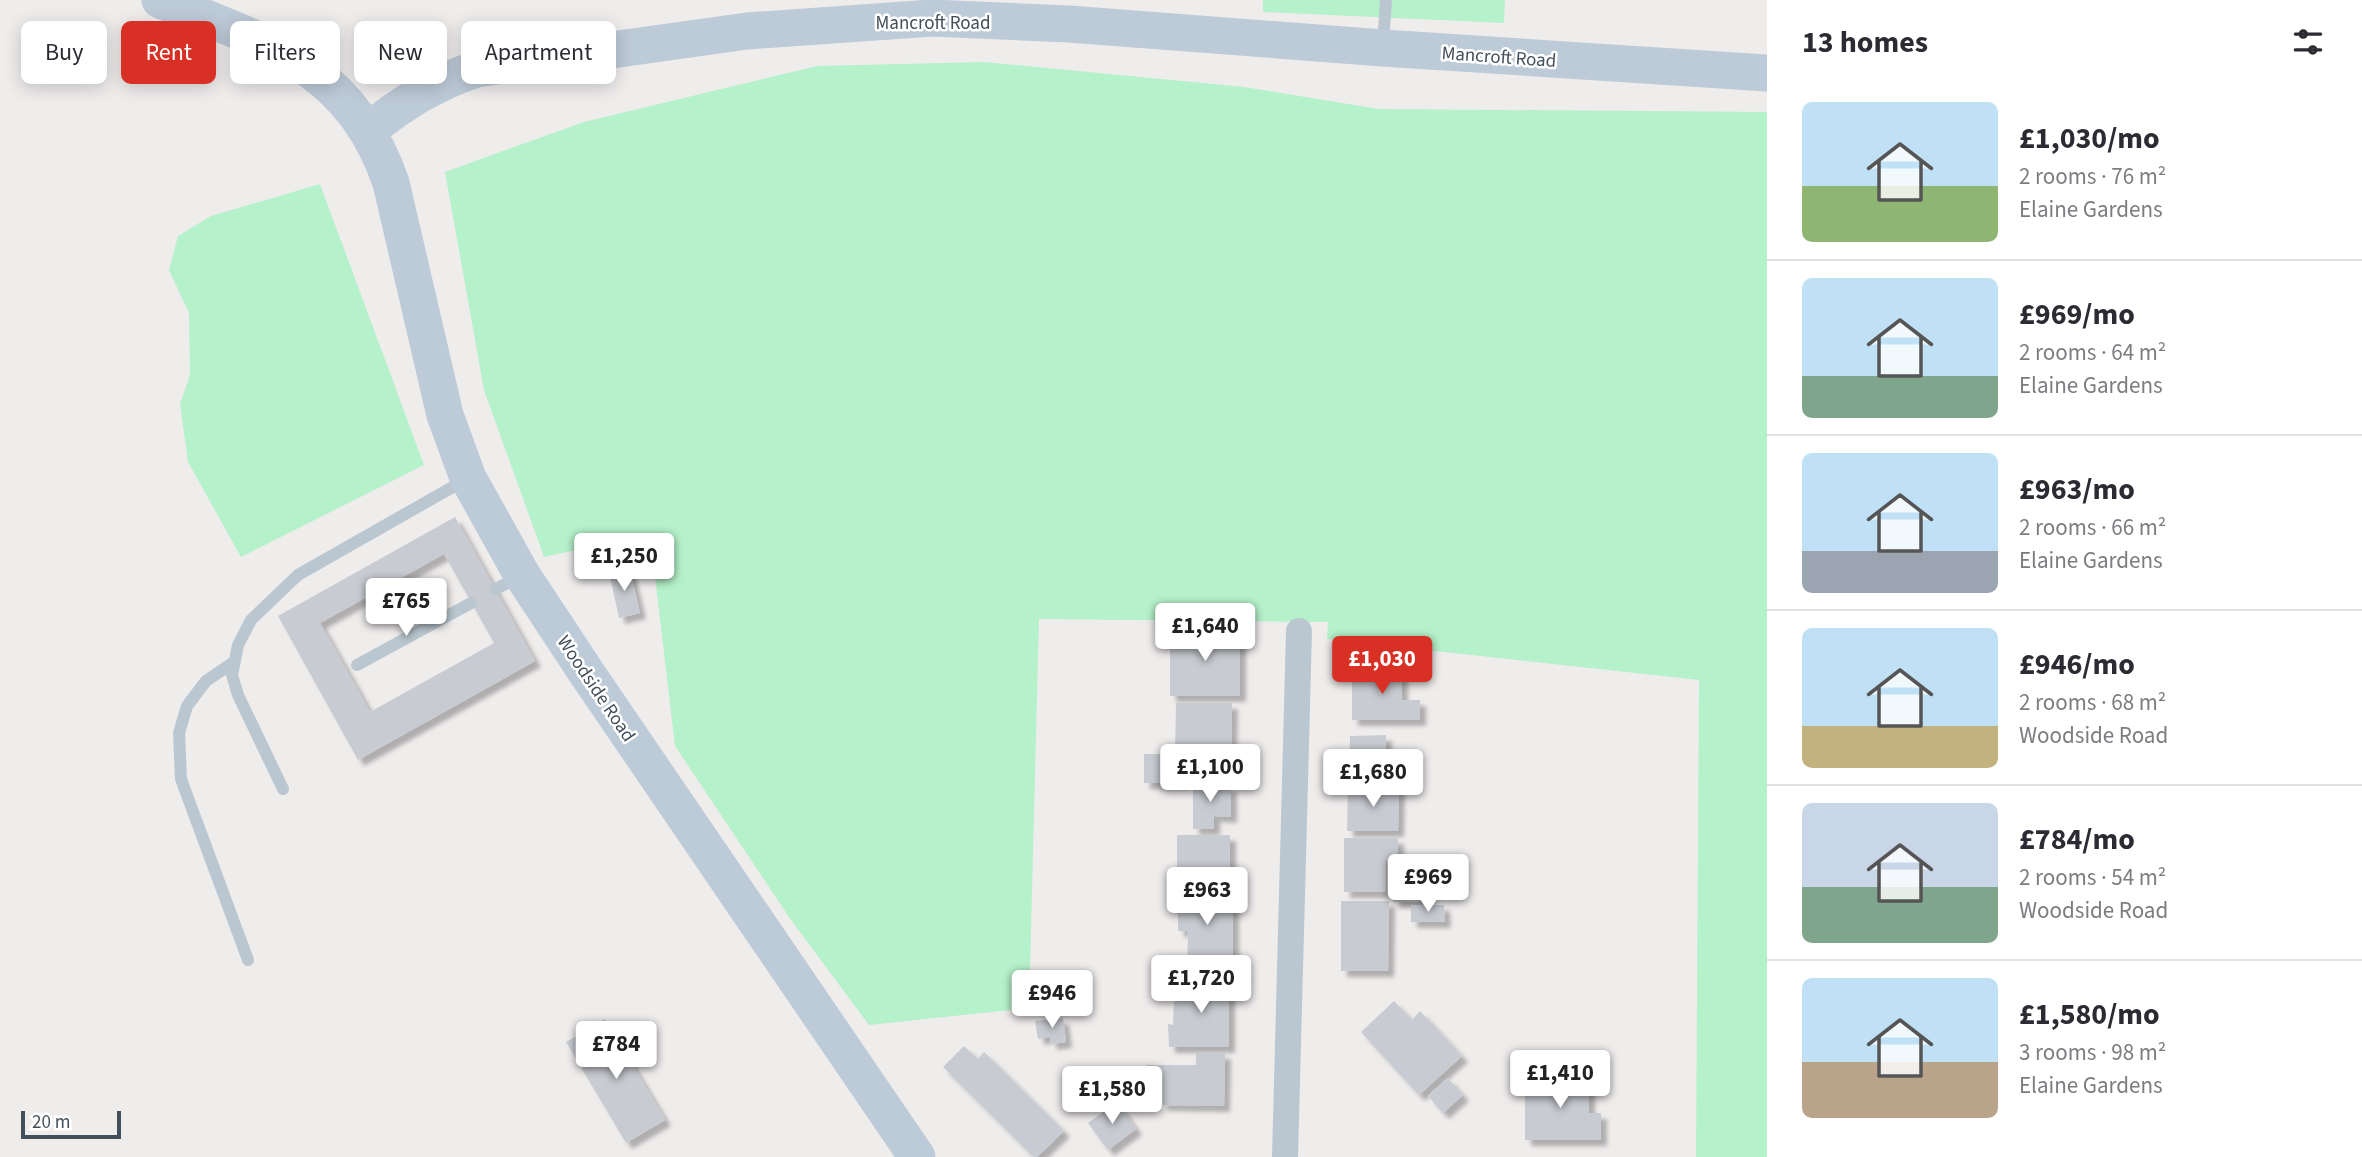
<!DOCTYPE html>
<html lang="en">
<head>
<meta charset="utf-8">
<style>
	body { margin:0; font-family:"Source Sans 3",sans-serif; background:#f7f7f7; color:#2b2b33; height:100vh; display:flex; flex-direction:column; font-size:26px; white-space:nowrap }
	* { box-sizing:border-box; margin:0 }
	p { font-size:23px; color:#7c7c81 }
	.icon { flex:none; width:38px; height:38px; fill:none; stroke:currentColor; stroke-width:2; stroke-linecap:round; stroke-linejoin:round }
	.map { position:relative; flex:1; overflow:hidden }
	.details { display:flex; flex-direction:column; background:#fff; width:595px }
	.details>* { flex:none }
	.guide { position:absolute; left:21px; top:21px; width:665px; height:63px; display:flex; gap:14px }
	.scale { position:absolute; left:21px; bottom:18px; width:100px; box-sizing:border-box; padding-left:7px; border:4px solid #43505a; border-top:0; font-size:19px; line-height:24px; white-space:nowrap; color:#43505a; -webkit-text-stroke:5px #fff; paint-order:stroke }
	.price { position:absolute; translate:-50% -60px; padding:0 16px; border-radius:7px; background:#fff; color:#222; font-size:23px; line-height:46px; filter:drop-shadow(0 2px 4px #0008) }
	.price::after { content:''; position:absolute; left:50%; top:42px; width:21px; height:16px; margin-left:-10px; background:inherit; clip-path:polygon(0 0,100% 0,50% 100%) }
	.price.selected { background:#d93025; color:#fff }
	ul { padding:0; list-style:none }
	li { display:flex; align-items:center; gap:21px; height:175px; padding:0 35px }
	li+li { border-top:2px solid #e1e1e2 }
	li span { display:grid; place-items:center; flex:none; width:196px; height:140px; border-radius:10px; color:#555 }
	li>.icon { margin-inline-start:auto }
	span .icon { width:84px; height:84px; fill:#fffc; stroke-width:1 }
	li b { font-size:30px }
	h2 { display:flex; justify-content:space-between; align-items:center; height:84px; padding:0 35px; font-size:30px }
	.tag { padding:0 24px; border-radius:10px; background:#fff; box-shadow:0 4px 18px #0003; font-size:24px; line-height:63px }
	.tag.selected { background:#d93025; color:#fff }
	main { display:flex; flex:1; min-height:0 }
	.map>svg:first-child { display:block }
	.green { fill:#b5f1ca }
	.building { fill:#c8cbd1; fill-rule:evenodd; filter:url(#shadow) }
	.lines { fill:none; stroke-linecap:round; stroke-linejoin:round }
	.lane { stroke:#bbc7d0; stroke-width:12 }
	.street { stroke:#bbc7d0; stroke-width:26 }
	.secondary { stroke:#bdcad7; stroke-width:37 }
	.labels { text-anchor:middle; stroke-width:5; stroke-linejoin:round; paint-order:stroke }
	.street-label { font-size:19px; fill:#43505a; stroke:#fff }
</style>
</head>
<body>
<main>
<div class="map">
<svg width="1767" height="1157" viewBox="0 0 1767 1157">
	<defs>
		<filter id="shadow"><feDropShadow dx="6" dy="6" stdDeviation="2" flood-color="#0004"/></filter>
	</defs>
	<rect width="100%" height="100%" fill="#efecec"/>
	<!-- green -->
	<path class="green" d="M1263 0H1505L1504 23 1263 12Z
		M984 62 1244 87 1379 109 1767 112V1157H1696L1699 680 1327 639 1328 622 1039 619 1029 1008 869 1025 791 920 675 746 650 534 544 557 484 390 445 172 584 122 817 66Z
		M320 184 424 465 241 557 188 462 180 404 190 375 189 313 169 270 178 236 211 216Z"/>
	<!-- building -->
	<path class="building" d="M455 517 535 661 358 760 278 616ZM444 554 494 643 370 712 320 623Z
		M629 567 640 613 619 618 609 572Z
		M1170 630H1240V696H1170Z
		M1359 666H1402V700H1420V720H1352V679H1359Z
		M1176 703H1232L1231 754H1181V783H1144V754H1175Z
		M1386 735V750H1411L1410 780H1349L1350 736Z
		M1193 781H1215V786H1231V817L1214 816V829H1193Z
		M1348 787H1399L1398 831H1347Z
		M1177 835H1230V874H1177Z
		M1344 838H1398V861H1386L1385 892H1344Z
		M1178 883 1233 884V974H1187L1188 931H1178Z
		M1393 888H1421V902H1393Z
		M1341 901H1389L1388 971H1341Z
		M1411 905H1444L1445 922H1411Z
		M1184 980H1229V1047H1169L1168 1024 1173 1025 1174 998H1184Z
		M1394 1001 1412 1020 1420 1011 1462 1056 1419 1095 1361 1032Z
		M1063 1018 1066 1042 1051 1044 1050 1037 1038 1039 1035 1021Z
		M605 1019 665 1120 626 1143 566 1042Z
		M964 1046 978 1059 984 1052 1064 1131 1037 1157H1034L943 1067Z
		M1196 1053H1225L1224 1106 1161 1105V1088H1147V1065H1196Z
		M1525 1077H1589V1113H1601V1140H1525Z
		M1448 1078 1463 1095 1443 1113 1428 1096Z
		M1117 1102 1136 1129 1108 1150 1088 1123Z"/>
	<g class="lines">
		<!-- lane -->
		<path class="lane" d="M1383 45 1386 0
			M496 589 518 577
			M234 662 206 681 187 706 179 733 181 779 248 960
			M357 665 471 603
			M283 789 238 695 232 675 238 645 251 620 298 575 465 480"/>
		<!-- street -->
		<path class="street" d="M1285 1157 1299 631"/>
		<!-- secondary -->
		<path class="secondary" d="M160 0C265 42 351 65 391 183L445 415 468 478 522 575 588 675 917 1157
			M369 130C404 102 433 84 476 69L747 31 932 18 1069 24 1383 48 1767 73"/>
	</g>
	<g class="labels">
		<!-- street labels -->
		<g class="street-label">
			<text x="933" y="29">Mancroft Road</text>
			<text transform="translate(1499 56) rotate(4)" y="7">Mancroft Road</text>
			<text transform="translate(597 688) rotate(56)" y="7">Woodside Road</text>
		</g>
	</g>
</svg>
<div class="scale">20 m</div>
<b class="price" style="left:624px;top:593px">£1,250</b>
<b class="price" style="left:406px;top:638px">£765</b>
<b class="price" style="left:1205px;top:663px">£1,640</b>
<b class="price selected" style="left:1382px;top:696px">£1,030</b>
<b class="price" style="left:1210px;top:804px">£1,100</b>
<b class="price" style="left:1373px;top:809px">£1,680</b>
<b class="price" style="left:1428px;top:914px">£969</b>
<b class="price" style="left:1207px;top:927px">£963</b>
<b class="price" style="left:1201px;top:1015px">£1,720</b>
<b class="price" style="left:1052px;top:1030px">£946</b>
<b class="price" style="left:616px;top:1081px">£784</b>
<b class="price" style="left:1560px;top:1110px">£1,410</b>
<b class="price" style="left:1112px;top:1126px">£1,580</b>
<div class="guide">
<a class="tag">Buy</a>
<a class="tag selected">Rent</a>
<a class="tag">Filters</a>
<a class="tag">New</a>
<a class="tag">Apartment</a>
</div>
</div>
<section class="details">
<h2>13 homes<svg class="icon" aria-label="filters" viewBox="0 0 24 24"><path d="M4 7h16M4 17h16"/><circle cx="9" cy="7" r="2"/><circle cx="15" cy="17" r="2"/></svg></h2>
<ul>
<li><span style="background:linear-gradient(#bfe0f5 60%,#8fb573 0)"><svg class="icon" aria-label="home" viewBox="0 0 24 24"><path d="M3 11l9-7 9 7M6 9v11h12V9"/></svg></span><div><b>£1,030/mo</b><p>2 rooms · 76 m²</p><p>Elaine Gardens</p></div></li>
<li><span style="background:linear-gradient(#bfe0f5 70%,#7fa58c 0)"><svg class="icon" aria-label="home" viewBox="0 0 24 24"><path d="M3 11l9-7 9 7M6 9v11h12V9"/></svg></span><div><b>£969/mo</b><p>2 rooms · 64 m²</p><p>Elaine Gardens</p></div></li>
<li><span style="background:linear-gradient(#bfe0f5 70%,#9aa5b1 0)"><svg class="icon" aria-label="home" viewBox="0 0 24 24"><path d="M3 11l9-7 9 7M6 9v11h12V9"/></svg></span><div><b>£963/mo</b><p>2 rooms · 66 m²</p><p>Elaine Gardens</p></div></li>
<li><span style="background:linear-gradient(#bfe0f5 70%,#c2b280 0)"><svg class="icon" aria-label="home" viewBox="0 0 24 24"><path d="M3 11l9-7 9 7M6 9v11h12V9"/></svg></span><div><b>£946/mo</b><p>2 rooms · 68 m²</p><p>Woodside Road</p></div></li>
<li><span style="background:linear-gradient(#c9d6e8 60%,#7fa58c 0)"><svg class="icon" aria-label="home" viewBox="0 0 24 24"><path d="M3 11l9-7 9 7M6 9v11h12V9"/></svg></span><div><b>£784/mo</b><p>2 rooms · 54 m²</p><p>Woodside Road</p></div></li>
<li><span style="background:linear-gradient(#bfe0f5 60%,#b9a48a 0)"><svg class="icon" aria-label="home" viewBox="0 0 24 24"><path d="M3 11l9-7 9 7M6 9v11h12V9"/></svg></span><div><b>£1,580/mo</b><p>3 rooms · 98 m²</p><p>Elaine Gardens</p></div></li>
</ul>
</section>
</main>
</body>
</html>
